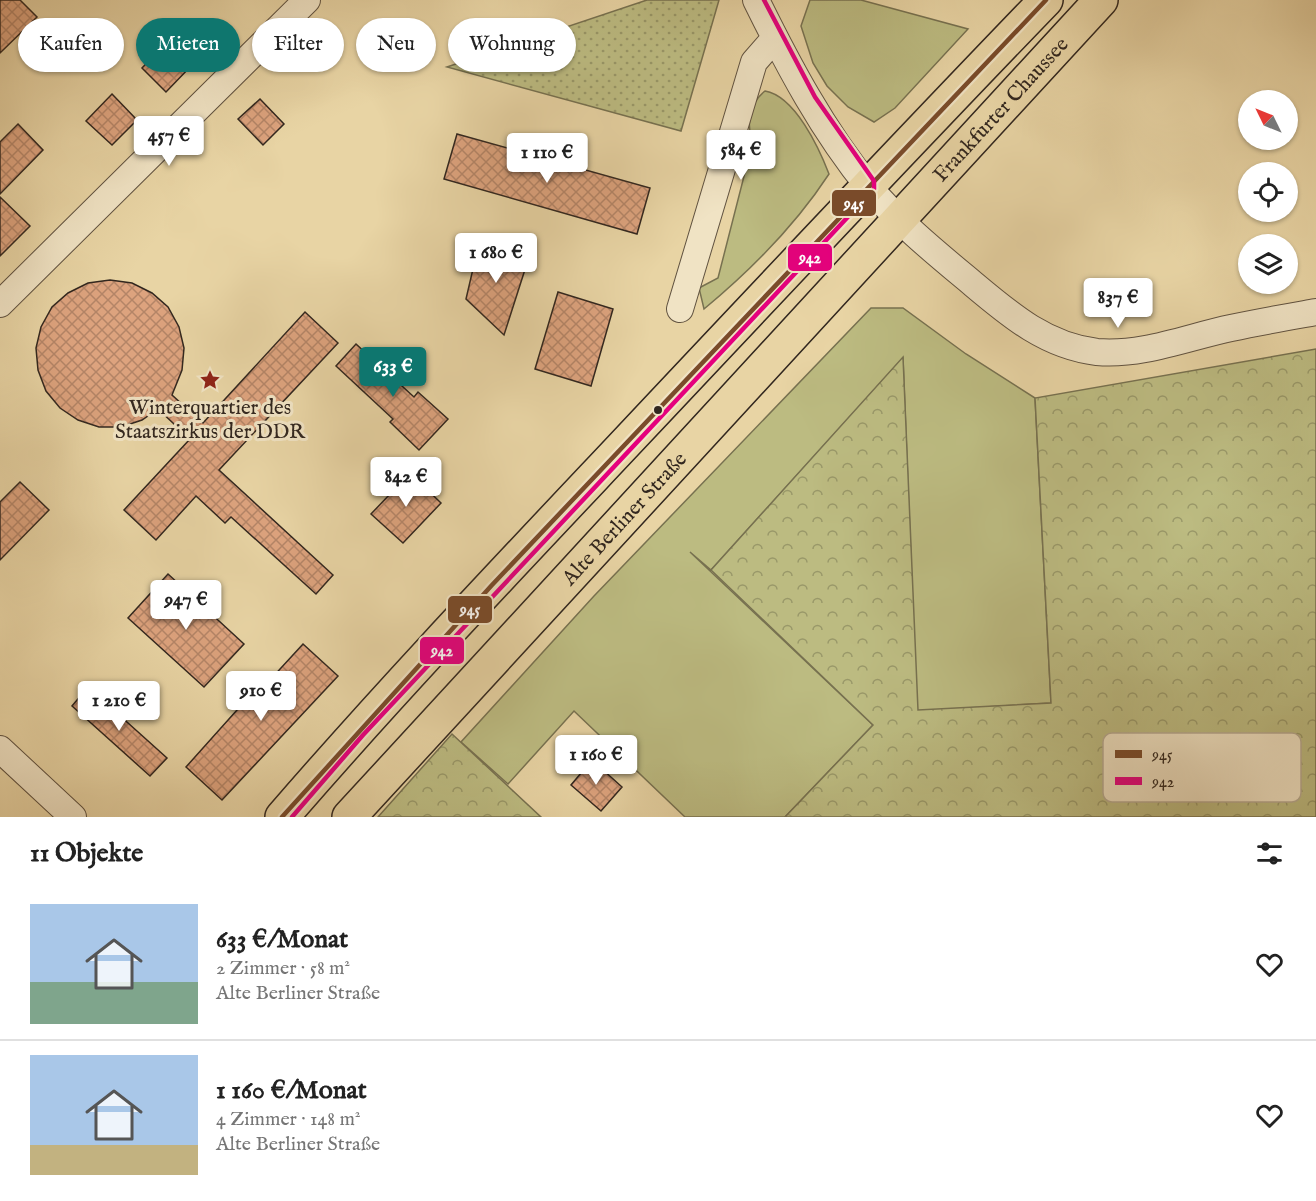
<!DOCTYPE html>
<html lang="de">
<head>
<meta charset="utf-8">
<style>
	body { margin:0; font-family:"IM FELL English",serif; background:#f6f6f6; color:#222; height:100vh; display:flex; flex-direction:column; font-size:22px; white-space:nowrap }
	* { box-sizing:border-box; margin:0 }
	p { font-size:20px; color:#767676 }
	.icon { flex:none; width:33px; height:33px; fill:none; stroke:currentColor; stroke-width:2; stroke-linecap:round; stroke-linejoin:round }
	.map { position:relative; height:817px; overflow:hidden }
	.drawer { display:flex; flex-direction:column; background:#fff; flex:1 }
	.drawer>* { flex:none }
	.guide { position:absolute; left:18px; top:18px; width:600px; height:54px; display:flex; gap:12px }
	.needle { width:39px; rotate:313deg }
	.controls { position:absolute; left:1238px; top:90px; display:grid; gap:12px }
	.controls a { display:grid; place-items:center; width:60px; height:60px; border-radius:50%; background:#fff; box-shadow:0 2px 4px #0004; font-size:30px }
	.price { position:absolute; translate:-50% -51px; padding:0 14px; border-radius:6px; background:#fff; color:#222; font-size:20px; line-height:39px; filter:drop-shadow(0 2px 3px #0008) }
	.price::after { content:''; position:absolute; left:50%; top:36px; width:18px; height:14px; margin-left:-9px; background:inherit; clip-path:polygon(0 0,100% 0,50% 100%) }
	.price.on { background:#0f766e; color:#fff }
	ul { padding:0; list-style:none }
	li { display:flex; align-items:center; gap:18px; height:150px; padding:0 30px }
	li+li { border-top:2px solid #e0e0e0 }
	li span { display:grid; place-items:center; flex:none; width:168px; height:120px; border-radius:0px; color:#555 }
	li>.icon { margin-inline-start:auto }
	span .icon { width:72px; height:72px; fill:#fffc; stroke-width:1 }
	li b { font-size:26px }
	h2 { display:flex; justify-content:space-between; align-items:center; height:72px; padding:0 30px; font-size:26px }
	.tag { padding:0 21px; border-radius:27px; background:#fff; box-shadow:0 2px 4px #0004; font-size:21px; line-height:54px }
	.tag.on { background:#0f766e; color:#fff }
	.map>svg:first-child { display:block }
	.green { fill:#bcbb81; stroke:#777150; stroke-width:1.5 }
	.forest { fill:url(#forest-crowns); stroke:#777150; stroke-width:1.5 }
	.park { fill:url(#park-dots); stroke:#777150; stroke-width:1.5 }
	.building { fill:url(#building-cross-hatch); stroke:#32271f; stroke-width:1.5 }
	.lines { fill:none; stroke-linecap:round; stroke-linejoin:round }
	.minor-casing { stroke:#605240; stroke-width:28 }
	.major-casing { stroke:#32271f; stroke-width:36 }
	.minor { stroke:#f0e3c4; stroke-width:26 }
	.major { stroke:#e8d4a4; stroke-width:33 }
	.bus-1-casing { stroke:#f0e3c4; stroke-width:9 }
	.bus-2-casing { stroke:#f0e3c4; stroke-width:9 }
	.bus-1 { stroke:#7a4b2a; stroke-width:4.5 }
	.bus-2 { stroke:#e5007d; stroke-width:4.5 }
	.bus-dot { fill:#32271f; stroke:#f0e3c4; stroke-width:2 }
	.labels { text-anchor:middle; stroke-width:6; stroke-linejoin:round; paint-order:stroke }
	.street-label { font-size:21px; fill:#32271f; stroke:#f0e3c4 }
	.poi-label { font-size:21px; fill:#32271f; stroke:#f0e3c4 }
	.key { fill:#f0e3c4; stroke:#b7ab92; stroke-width:1.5 }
	.key-label { font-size:16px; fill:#32271f }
	.line-badge { stroke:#f0e3c4; stroke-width:2 }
	.badge-label { font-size:16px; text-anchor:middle; font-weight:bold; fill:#fff }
</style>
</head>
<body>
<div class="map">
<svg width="1316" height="817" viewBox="0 0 1316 817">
	<defs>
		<pattern id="forest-crowns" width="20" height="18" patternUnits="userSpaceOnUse" patternTransform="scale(1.5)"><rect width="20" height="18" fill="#bcbb81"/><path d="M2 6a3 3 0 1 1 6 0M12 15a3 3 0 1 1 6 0" fill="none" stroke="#999869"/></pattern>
		<pattern id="park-dots" width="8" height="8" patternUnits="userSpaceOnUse" patternTransform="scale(1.5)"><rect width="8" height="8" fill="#bcbb81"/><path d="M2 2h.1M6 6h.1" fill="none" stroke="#999869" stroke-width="1.8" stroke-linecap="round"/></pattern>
		<pattern id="building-cross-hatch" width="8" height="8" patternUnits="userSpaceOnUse" patternTransform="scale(1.5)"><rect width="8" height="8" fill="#dda37e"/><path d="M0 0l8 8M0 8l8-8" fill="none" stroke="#b48567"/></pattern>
	</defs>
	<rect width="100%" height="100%" fill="#e8d4a4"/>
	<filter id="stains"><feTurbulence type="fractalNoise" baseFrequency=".00333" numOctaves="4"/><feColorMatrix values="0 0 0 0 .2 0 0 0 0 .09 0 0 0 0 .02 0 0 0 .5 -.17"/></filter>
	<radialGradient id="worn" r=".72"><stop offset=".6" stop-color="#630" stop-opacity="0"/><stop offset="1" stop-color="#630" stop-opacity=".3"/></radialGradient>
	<!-- green -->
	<path class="green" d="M810 0H861L968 29 895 108 874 122 848 107 827 86 813 63 801 26Z
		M765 91C795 96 819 148 829 174 795 226 751 270 704 309L699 288 718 278 752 145C747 124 748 105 765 91Z
		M871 308H903L966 354 1035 398 1051 703 917 711 903 358 711 570 690 552 873 725 785 817H685L574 711 508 784 461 742 594 596Z"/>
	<!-- forest -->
	<path class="forest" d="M1316 349V817H785L873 725 711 570 903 357 918 710 1051 703 1035 398Z
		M452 734 541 817H378Z"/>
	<!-- park -->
	<path class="park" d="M647 0H719L681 131 447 67Z"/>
	<!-- building -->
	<path class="building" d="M0 0H20L37 17 0 53Z
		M168 41 192 65 166 92 142 68Z
		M112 94 137 120 112 145 86 121Z
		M260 99 284 124 263 145 238 119Z
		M18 124 43 150 0 194V142Z
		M457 134 650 188 637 234 444 179Z
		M0 197 30 226 0 256Z
		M479 243 529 257 504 335 466 299Z
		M110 280 132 283 152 293 168 307 179 327 184 348 182 370 172 395 203 423 305 312 338 343 219 470 333 575 316 594 231 517 225 523 196 496 156 540 124 510 190 439 158 409 142 420 121 427H99L78 420 60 408 46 391 38 370 36 348 41 327 52 307 68 293 88 283Z
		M558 292 613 309 591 386 535 369Z
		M356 344 414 397 418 392 448 419 419 450 390 422 393 419 336 366Z
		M410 473 441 503 403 543 371 514Z
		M20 482 49 510 0 560V502Z
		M168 574 244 644 204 687 128 618Z
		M303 644 338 676 222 800 186 767 245 701 248 704Z
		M88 687 167 758 150 776 72 706Z
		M592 760 622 787 601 811 571 785Z"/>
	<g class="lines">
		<!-- minor casing -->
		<g class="minor-casing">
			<path id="minor" d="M756 0C788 65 823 131 869 187 899 223 936 253 972 283 1010 315 1046 346 1097 352 1142 356 1188 337 1231 328 1259 322 1288 317 1316 312
				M0 304 307 0
				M680 309 754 62 775 38
				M0 749 73 817"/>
		</g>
		<!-- major casing -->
		<g class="major-casing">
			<g id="major">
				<path d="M282 817C391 691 506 570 621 448 762 298 903 148 1046 0"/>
				<path id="s1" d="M349 817 1101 0"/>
			</g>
		</g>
		<!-- minor -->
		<use href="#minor" class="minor"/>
		<!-- major -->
		<use href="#major" class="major"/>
		<!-- bus-1 casing -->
		<g class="bus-1-casing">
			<path id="bus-1" d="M282 817 492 585 1046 0"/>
		</g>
		<!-- bus-2 casing -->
		<g class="bus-2-casing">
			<path id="bus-2" d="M292 817 363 735 874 189V181L815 97 764 0"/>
		</g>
		<!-- bus-1 -->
		<use href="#bus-1" class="bus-1"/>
		<!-- bus-2 -->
		<use href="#bus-2" class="bus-2"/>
	</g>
	<!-- icons -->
	<defs>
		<g id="sight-bare" transform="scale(1.62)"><path d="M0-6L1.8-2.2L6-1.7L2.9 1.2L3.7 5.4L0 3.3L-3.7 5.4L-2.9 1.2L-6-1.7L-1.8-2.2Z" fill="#8f2418" stroke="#f0e3c4" stroke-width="2.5" paint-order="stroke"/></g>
	</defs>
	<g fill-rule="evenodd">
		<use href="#sight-bare" x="210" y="380"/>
	</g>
	<!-- markers -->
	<circle class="bus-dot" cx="658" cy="410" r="5"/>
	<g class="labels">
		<!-- street labels -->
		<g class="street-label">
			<text dy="7" stroke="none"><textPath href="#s1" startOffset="962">Frankfurter Chaussee</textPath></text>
			<text dy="7" stroke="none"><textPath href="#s1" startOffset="406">Alte Berliner Straße</textPath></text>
		</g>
		<!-- poi labels -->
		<g class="poi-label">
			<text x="210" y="414">Winterquartier des<tspan x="210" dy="24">Staatszirkus der DDR</tspan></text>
		</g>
	</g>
	<!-- legend -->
	<rect x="1103" y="733" width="198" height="69" rx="9" class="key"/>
	<rect x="1115" y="750" width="27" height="8" fill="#7a4b2a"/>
	<rect x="1115" y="777" width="27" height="8" fill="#e5007d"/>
	<g class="key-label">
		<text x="1152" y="760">945</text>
		<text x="1152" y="787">942</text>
	</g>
	<g class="line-badge">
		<rect x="831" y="189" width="46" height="28" rx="6" fill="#7a4b2a"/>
		<rect x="787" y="243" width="46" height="29" rx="6" fill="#e5007d"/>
		<rect x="447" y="595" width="46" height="29" rx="6" fill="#7a4b2a"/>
		<rect x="419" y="636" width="46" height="29" rx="6" fill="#e5007d"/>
	</g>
	<g class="badge-label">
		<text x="854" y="209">945</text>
		<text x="810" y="263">942</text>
		<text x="470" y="615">945</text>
		<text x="442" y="656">942</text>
	</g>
	<rect width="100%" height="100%" filter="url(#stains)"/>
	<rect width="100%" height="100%" fill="url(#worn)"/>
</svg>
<div class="controls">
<a><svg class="needle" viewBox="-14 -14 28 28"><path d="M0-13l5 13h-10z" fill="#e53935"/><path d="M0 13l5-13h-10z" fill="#767676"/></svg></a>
<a><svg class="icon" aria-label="locate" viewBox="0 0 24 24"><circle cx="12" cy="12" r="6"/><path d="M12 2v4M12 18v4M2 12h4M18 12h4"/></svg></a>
<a><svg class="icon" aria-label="layers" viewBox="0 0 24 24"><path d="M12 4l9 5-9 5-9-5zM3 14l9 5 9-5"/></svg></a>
</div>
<b class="price" style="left:169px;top:167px">457 €</b>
<b class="price" style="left:741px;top:181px">584 €</b>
<b class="price" style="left:547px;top:184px">1 110 €</b>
<b class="price" style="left:496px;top:284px">1 680 €</b>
<b class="price" style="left:1118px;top:329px">837 €</b>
<b class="price on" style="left:393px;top:398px">633 €</b>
<b class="price" style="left:406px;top:508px">842 €</b>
<b class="price" style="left:186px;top:631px">947 €</b>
<b class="price" style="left:261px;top:722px">910 €</b>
<b class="price" style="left:119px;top:732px">1 210 €</b>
<b class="price" style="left:596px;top:786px">1 160 €</b>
<div class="guide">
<a class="tag">Kaufen</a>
<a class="tag on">Mieten</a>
<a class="tag">Filter</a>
<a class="tag">Neu</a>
<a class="tag">Wohnung</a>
</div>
</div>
<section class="drawer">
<h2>11 Objekte<svg class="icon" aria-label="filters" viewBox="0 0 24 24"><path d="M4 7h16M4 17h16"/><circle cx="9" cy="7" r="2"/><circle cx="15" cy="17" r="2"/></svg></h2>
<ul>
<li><span style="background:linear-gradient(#a9c7e8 65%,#7fa58c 0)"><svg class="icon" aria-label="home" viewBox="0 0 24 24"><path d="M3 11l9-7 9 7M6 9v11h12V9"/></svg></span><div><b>633 €/Monat</b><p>2 Zimmer · 58 m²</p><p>Alte Berliner Straße</p></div><svg class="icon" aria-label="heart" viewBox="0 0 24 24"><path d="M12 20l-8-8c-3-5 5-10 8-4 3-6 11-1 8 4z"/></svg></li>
<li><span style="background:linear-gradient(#a9c7e8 75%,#c2b280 0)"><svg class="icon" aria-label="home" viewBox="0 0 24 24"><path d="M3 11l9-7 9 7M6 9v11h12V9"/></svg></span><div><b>1 160 €/Monat</b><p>4 Zimmer · 148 m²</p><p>Alte Berliner Straße</p></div><svg class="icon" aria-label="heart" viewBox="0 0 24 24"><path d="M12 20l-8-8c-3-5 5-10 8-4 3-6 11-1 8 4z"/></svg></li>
</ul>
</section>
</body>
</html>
